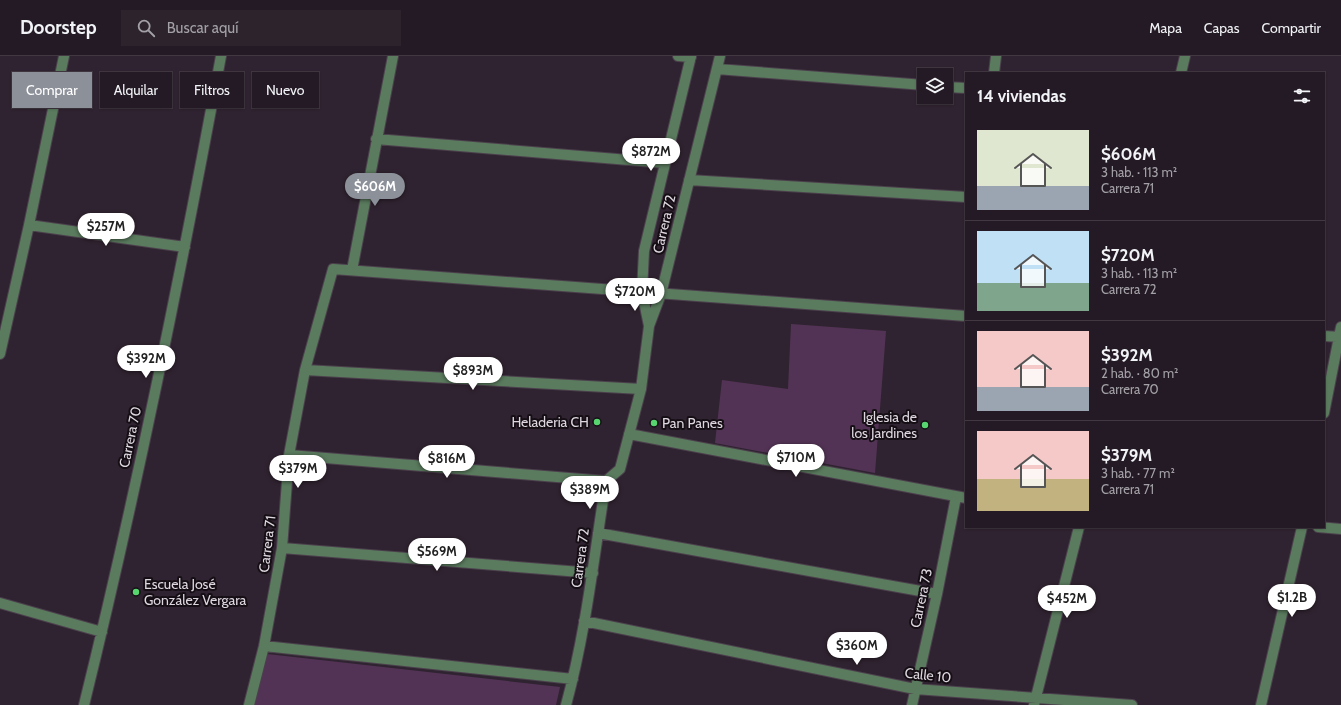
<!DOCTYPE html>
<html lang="es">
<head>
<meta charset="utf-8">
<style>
	body { margin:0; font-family:Cabin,sans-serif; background:#2c232d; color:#f1f3f6; height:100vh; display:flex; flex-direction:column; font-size:15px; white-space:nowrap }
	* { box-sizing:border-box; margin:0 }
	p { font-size:13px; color:#a3a1a7 }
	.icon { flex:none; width:22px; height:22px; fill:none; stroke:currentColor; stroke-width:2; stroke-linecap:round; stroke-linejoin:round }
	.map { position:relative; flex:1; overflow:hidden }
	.details { position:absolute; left:965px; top:16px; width:360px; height:456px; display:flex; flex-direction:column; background:#241a25; border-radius:0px; box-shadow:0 1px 3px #0004,0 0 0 1px #413842 }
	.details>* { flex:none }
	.top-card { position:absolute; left:12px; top:16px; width:380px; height:36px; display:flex; gap:8px }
	.buttons { position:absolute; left:917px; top:12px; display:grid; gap:8px }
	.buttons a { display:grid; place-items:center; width:36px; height:36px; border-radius:0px; background:#241a25; box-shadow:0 1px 3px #0004,0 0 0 1px #413842; font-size:20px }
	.price { position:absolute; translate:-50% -34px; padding:0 9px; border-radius:14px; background:#fff; color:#222; font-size:13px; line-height:26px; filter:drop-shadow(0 1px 2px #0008) }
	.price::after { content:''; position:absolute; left:50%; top:24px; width:12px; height:9px; margin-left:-6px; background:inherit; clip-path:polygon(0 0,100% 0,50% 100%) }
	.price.current { background:#8c9099; color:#fff }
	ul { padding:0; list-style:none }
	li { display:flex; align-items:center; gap:12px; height:100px; padding:0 12px }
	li+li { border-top:1px solid #413842 }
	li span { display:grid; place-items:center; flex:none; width:112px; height:80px; border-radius:0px; color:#555 }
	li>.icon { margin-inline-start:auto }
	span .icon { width:48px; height:48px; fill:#fffc; stroke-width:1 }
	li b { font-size:17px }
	h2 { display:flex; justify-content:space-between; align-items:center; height:48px; padding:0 12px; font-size:17px }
	.pill { padding:0 14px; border-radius:0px; background:#241a25; box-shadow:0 1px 3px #0004,0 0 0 1px #413842; font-size:14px; line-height:36px }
	.pill.current { background:#8c9099; color:#fff }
	header { display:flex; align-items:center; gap:24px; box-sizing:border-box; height:56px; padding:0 20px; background:#241a25; border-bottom:1px solid #413842 }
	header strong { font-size:19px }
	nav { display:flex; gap:22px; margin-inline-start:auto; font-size:14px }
	.search { width:280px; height:36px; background:#2c232d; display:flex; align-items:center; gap:10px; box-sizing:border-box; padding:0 14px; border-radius:0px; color:#a3a1a7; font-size:15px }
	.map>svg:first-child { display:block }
	.green { fill:#533355 }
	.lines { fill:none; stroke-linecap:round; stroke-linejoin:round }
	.minor-casing { stroke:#4c404d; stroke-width:12 }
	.minor { stroke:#5a7b5e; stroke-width:10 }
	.poi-dot { fill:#57d670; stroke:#150f15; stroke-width:1.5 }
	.labels { text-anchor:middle; stroke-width:4; stroke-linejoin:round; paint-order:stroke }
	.street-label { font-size:14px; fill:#dfd7e0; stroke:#150f15 }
	.poi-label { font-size:14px; fill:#dfd7e0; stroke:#150f15; text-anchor:end }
</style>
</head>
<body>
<header>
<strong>Doorstep</strong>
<div class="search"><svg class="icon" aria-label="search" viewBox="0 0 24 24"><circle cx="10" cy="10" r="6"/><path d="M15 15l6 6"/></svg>Buscar aquí</div>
<nav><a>Mapa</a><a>Capas</a><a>Compartir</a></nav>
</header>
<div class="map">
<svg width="1341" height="649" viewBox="0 0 1341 649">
	<rect width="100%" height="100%" fill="#302331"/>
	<!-- green -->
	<path class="green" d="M791 268 886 275 875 417 715 387 722 324 788 333Z
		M267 598 560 631 556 649H254Z"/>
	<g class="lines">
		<!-- minor casing -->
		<g class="minor-casing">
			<path id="minor" d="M678 0 691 1
				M717 13 924 29
				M994 17 996 0
				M1181 17 1185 0
				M946 31 966 32
				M376 83 665 107
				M689 124 966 141
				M29 169 185 191
				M352 214 393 0
				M649 270 642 236 644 195 691 0
				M1324 280 1341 281
				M0 298 29 169 64 0
				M305 314 641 333
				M1324 357 1341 271
				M629 378 966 442
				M289 399 606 425
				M1318 471 1341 473
				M598 477 937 538
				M282 492 593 517
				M0 547 102 576
				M584 565 915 633 1132 649
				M264 590 573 623
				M84 649C137 434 181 217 221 0
				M249 649 264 590 282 492 289 399 305 314 333 213 966 260
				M566 649C586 576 594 500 606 425L620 413 641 333 649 270 661 238 720 0
				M912 649 937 538 956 441
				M1034 649 1079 471
				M1261 649 1302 471"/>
		</g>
		<!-- minor -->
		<use href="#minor" class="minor"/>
	</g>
	<!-- markers -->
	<g class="poi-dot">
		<circle cx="597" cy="366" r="4"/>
		<circle cx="654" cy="367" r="4"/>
		<circle cx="925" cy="369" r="4"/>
		<circle cx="136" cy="536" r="4"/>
	</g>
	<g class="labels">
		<!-- street labels -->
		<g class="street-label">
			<text transform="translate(664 168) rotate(-77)" y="5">Carrera 72</text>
			<text transform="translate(130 381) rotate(-78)" y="5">Carrera 70</text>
			<text transform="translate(267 488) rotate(-83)" y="5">Carrera 71</text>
			<text transform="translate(580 502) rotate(-82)" y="5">Carrera 72</text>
			<text transform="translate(921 542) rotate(-78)" y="5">Carrera 73</text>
			<text transform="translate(928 619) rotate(6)" y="5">Calle 10</text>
		</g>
		<!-- poi labels -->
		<g class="poi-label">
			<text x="917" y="366">Iglesia de<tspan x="917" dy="16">los Jardines</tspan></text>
			<text x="589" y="371">Heladeria CH</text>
			<text x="662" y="372" text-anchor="start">Pan Panes</text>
			<text x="144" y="533" text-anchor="start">Escuela José<tspan x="144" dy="16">González Vergara</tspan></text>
		</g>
	</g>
</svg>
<div class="buttons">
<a><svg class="icon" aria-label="layers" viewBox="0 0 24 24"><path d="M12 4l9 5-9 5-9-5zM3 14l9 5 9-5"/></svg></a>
</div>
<b class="price" style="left:651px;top:116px">$872M</b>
<b class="price current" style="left:375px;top:151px">$606M</b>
<b class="price" style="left:106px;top:191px">$257M</b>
<b class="price" style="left:635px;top:256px">$720M</b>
<b class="price" style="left:146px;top:323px">$392M</b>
<b class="price" style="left:473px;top:335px">$893M</b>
<b class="price" style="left:796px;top:422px">$710M</b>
<b class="price" style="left:447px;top:423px">$816M</b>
<b class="price" style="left:298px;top:433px">$379M</b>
<b class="price" style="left:590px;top:454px">$389M</b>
<b class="price" style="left:437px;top:516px">$569M</b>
<b class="price" style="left:1292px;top:562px">$1.2B</b>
<b class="price" style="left:1067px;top:563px">$452M</b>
<b class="price" style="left:857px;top:610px">$360M</b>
<div class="top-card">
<a class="pill current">Comprar</a>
<a class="pill">Alquilar</a>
<a class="pill">Filtros</a>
<a class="pill">Nuevo</a>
</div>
<section class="details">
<h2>14 viviendas<svg class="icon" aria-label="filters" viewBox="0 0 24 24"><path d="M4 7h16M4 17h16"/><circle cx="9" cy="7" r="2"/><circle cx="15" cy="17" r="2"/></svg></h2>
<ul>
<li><span style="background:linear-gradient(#dfe7d0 70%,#9aa5b1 0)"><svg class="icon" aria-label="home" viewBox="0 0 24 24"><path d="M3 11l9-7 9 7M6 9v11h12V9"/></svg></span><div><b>$606M</b><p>3 hab. · 113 m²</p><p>Carrera 71</p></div></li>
<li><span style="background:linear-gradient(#bfe0f5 65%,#7fa58c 0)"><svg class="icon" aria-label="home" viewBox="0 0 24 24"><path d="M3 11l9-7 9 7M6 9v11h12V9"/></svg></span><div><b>$720M</b><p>3 hab. · 113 m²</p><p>Carrera 72</p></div></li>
<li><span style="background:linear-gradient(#f6c9c9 70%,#9aa5b1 0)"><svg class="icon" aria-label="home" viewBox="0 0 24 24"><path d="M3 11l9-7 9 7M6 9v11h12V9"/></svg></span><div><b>$392M</b><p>2 hab. · 80 m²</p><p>Carrera 70</p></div></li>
<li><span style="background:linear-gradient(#f6c9c9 60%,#c2b280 0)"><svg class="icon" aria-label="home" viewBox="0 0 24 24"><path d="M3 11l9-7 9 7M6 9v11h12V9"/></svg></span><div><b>$379M</b><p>3 hab. · 77 m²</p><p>Carrera 71</p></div></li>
</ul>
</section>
</div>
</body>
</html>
